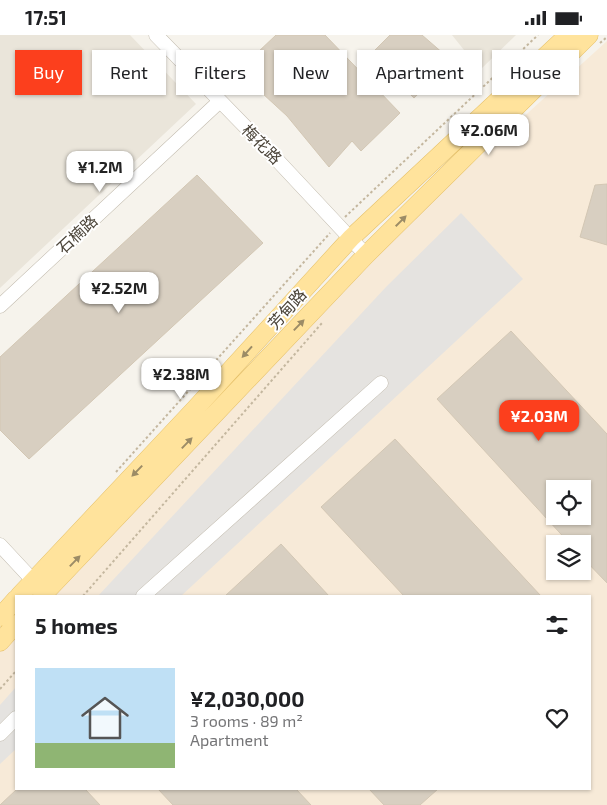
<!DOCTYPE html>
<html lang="en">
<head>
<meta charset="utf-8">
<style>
	body { margin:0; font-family:"Exo 2","Noto Sans SC",sans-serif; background:#f2f2f2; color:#202124; height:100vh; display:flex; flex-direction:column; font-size:19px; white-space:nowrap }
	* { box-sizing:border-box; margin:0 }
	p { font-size:16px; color:#757577 }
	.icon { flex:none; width:28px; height:28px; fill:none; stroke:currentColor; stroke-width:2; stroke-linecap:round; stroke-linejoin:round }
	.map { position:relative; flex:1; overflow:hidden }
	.side { position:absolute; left:15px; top:560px; width:576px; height:195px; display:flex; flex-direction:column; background:#fff; border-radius:0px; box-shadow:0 1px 4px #0004 }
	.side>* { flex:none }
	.top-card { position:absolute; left:15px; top:15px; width:578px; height:45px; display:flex; gap:10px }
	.buttons { position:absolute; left:546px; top:445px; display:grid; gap:10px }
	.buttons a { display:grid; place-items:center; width:45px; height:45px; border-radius:0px; background:#fff; box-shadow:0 1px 4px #0004; font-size:25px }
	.price { position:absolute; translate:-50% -42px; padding:0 11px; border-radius:10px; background:#fff; color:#222; font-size:16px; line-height:32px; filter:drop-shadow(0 1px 2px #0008) }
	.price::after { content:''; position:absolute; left:50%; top:30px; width:15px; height:11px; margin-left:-8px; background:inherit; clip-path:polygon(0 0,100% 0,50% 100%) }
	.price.on { background:#fc3f1d; color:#fff }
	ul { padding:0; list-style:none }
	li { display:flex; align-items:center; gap:15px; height:125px; padding:0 20px }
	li+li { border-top:1px solid #e0e0e0 }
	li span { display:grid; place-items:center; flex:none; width:140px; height:100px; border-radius:0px; color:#555 }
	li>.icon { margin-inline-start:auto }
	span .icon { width:60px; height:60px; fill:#fffc; stroke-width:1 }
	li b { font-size:21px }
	h2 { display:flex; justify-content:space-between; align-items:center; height:60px; padding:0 20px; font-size:21px }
	.pill { padding:0 18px; border-radius:0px; background:#fff; box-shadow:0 1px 4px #0004; font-size:18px; line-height:45px }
	.pill.on { background:#fc3f1d; color:#fff }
	.status { display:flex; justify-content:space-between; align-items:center; height:35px; padding:0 25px; background:#fff; direction:ltr }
	.status svg { height:14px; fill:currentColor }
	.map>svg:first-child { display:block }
	.residential { fill:#eae5da }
	.commercial { fill:#f7ead8; fill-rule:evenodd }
	.parking { fill:#e5e3e0 }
	.building { fill:#d8cfc1; stroke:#d3c7b4; fill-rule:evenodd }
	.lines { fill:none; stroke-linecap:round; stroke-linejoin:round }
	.minor-casing { stroke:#c2bbae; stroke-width:15 }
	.major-casing { stroke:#e6c16a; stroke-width:19 }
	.path { stroke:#c4b79f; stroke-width:2; stroke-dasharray:2.5 2.5; stroke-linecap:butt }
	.minor { stroke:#fff; stroke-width:14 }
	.major { stroke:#ffe39c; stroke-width:18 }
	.oneway { fill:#9c8c66 }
	.labels { text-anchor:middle; stroke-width:4; stroke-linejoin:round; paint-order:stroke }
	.street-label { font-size:16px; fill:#4b4439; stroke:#fff }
</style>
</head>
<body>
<div class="status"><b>17:51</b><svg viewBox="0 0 49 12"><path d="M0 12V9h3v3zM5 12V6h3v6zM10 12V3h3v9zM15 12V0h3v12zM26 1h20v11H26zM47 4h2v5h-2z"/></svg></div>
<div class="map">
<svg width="607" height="770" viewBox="0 0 607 770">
	<rect width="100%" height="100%" fill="#f6f3ec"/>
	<!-- residential -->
	<path class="residential" d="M0 0H130L196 69 0 253Z
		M452 0H516L480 35Z"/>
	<!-- commercial -->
	<path class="commercial" d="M607 6V770H0V614L16 596V754H590V561H48L171 426 432 165ZM555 454H582V481H555ZM555 509H582V536H555Z"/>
	<!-- parking -->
	<path class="parking" d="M461 178 523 244 181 561H98L386 252Z
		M16 652V714L0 729V670Z"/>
	<!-- building -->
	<path class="building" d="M276 0H325L400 78 361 116 352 106 329 132 287 81 238 36Z
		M390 0H422L452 26 414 63 370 20Z
		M197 140 263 208 29 424 0 395V322Z
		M607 149V210L580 202 595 150Z
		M511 296 607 399V548L582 522V509H570L437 364ZM555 454H582V481H555Z
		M395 404 541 561H404L321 472Z
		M281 509 329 561H225Z
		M17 754H85L100 770H0Z
		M158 754H296L311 770H173Z
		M369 754H438L420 770H384Z"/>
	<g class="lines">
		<!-- minor casing -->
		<g class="minor-casing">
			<path id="minor" d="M156 0 265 112 366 220
				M0 271 220 66
				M0 510 40 553
				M143 561 381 348
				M0 699 16 683"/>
		</g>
		<!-- major casing -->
		<g class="major-casing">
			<path id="major" d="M19 561 194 375 351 203 568 0
				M42 561 366 220 589 0
				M0 582 16 564
				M0 607 16 589"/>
		</g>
		<!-- path -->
		<path class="path" d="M600 8 607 2
			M345 182 538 0
			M116 437 330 198
			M83 561 322 288
			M0 654 16 636"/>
		<!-- minor -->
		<use href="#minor" class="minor"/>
		<!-- major -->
		<use href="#major" class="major"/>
	</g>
	<!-- one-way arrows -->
	<defs><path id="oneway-solid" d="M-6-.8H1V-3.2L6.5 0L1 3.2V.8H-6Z" transform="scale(1.25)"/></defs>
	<g class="oneway">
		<use href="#oneway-solid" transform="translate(401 186) rotate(-45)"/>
		<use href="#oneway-solid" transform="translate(299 290) rotate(-46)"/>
		<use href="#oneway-solid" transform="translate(247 317) rotate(132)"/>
		<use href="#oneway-solid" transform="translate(187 408) rotate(-46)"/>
		<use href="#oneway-solid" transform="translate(137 436) rotate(134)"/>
		<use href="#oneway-solid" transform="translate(75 526) rotate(-46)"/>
	</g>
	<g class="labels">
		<!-- street labels -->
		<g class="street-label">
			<text transform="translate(262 109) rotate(45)" y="6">梅花路</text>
			<text transform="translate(77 199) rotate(-43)" y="6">石楠路</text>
			<text transform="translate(287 274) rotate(-48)" y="6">芳甸路</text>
		</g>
	</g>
</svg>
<div class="buttons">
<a><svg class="icon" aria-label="locate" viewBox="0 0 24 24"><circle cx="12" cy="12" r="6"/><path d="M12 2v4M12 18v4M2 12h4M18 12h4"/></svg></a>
<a><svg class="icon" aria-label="layers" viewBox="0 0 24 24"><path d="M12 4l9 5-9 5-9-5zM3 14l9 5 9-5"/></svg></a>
</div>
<b class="price" style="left:489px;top:121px">¥2.06M</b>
<b class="price" style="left:100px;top:158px">¥1.2M</b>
<b class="price" style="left:119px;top:279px">¥2.52M</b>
<b class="price" style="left:181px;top:365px">¥2.38M</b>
<b class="price on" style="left:539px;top:407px">¥2.03M</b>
<div class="top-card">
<a class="pill on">Buy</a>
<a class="pill">Rent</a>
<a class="pill">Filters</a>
<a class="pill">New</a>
<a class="pill">Apartment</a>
<a class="pill">House</a>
</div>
<section class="side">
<h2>5 homes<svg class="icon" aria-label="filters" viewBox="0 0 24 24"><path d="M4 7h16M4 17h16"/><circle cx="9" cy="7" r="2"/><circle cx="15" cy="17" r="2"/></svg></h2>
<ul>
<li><span style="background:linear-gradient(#bfe0f5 75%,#8fb573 0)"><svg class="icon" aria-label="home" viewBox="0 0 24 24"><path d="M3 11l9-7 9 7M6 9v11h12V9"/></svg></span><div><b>¥2,030,000</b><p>3 rooms · 89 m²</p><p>Apartment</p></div><svg class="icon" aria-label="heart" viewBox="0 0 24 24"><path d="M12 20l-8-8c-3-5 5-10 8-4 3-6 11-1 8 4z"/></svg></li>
</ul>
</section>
</div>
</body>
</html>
